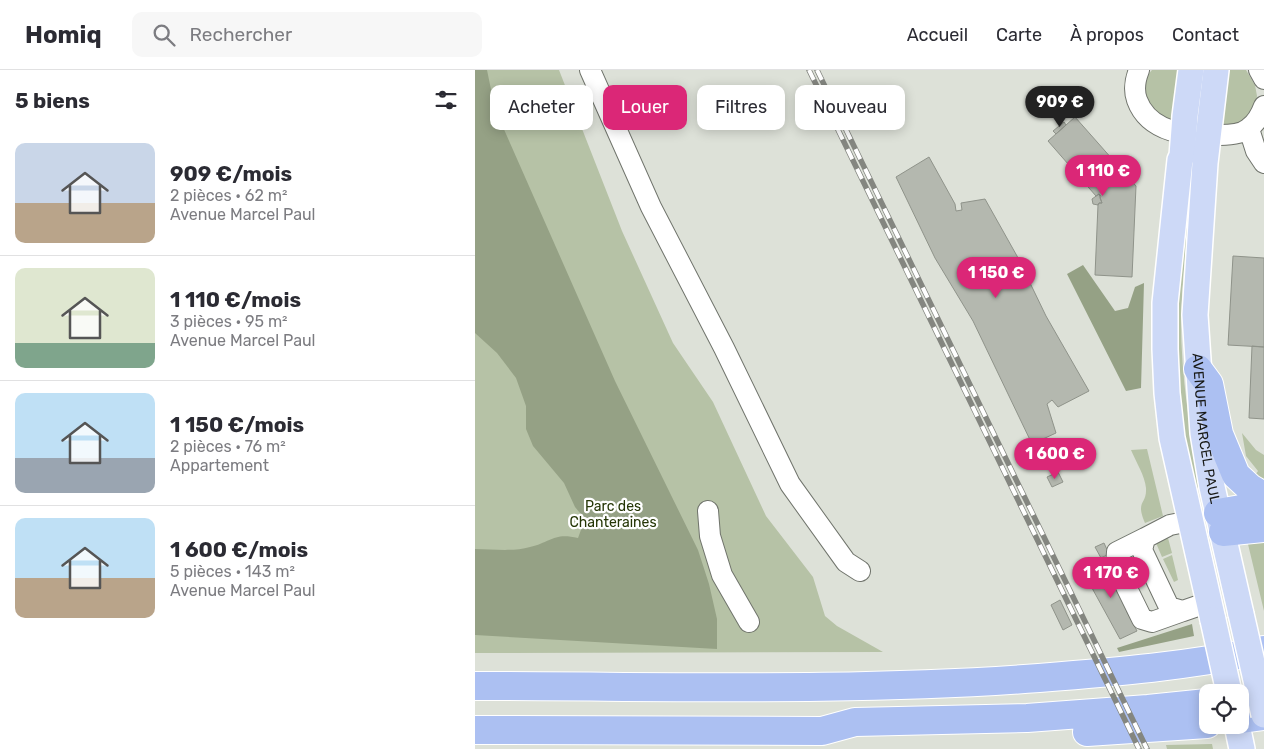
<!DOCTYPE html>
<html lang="fr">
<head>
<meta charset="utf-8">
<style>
	body { margin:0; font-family:Rubik,sans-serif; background:#f7f7f7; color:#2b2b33; height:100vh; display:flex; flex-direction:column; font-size:19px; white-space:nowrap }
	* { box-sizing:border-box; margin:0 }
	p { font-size:16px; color:#7c7c81 }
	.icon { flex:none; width:28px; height:28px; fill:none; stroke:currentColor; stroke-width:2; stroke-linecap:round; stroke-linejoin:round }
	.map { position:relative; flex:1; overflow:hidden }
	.sheet { display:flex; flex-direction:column; background:#fff; width:475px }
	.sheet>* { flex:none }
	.hud { position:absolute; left:15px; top:15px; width:475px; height:45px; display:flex; gap:10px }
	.buttons { position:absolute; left:724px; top:614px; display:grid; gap:10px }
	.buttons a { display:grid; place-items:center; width:50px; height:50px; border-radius:10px; background:#fff; box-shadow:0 2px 12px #0003; font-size:25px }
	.price { position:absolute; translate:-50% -42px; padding:0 11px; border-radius:18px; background:#db2777; color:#fff; font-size:16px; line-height:32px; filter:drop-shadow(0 1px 2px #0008) }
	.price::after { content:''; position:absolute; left:50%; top:30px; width:15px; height:11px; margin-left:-8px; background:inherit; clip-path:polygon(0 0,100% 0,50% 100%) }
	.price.selected { background:#222; color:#fff }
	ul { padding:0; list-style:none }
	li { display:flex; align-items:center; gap:15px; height:125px; padding:0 15px }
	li+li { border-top:1px solid #e1e1e2 }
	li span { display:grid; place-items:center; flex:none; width:140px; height:100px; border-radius:10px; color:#555 }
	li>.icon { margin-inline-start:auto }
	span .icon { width:60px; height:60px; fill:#fffc; stroke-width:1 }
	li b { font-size:21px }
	h2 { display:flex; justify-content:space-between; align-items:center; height:60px; padding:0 15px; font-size:21px }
	.chip { padding:0 18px; border-radius:10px; background:#fff; box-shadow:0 2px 12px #0003; font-size:18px; line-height:45px }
	.chip.selected { background:#db2777; color:#fff }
	header { display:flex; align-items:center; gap:30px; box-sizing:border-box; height:70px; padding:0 25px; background:#fff; border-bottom:1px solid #e1e1e2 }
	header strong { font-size:24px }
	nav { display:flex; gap:28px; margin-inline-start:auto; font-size:18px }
	.search { width:350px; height:45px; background:#f7f7f7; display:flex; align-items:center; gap:12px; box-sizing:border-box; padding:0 18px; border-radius:10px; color:#7c7c81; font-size:19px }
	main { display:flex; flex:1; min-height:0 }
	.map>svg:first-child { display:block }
	.green { fill:#b6c2a6 }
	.forest { fill:#95a185 }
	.building { fill:#b4b8af; stroke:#8f938a }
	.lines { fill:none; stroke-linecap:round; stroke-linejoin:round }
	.minor-casing { stroke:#70746c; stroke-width:22 }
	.major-casing { stroke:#fff; stroke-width:28 }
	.highway-casing { stroke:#fff; stroke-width:30 }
	.minor { stroke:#fff; stroke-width:20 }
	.major { stroke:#cdd9f7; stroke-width:25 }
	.highway { stroke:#acc0f2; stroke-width:28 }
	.rail-casing { stroke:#848680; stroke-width:5.5 }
	.rail { stroke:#fff; stroke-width:4; stroke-dasharray:11; stroke-linecap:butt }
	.major-bridge-casing { stroke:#fff; stroke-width:28; stroke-linecap:butt }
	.major-bridge { stroke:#cdd9f7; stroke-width:25 }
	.labels { text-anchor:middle; stroke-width:4.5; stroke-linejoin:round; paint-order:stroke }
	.street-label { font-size:14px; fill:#171815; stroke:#fff }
	.park-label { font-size:14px; fill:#253606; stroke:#fff }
</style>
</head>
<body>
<header>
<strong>Homiq</strong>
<div class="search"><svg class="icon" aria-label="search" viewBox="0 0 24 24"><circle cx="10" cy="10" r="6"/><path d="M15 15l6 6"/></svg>Rechercher</div>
<nav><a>Accueil</a><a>Carte</a><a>À propos</a><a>Contact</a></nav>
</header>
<main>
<section class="sheet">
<h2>5 biens<svg class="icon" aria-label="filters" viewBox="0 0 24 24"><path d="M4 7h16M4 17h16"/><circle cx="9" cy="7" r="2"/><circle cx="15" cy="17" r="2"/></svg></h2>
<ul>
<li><span style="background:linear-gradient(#c9d6e8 60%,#b9a48a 0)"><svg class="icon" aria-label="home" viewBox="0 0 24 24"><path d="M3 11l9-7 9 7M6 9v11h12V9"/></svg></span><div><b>909 €/mois</b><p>2 pièces · 62 m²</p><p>Avenue Marcel Paul</p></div></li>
<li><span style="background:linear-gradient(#dfe7d0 75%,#7fa58c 0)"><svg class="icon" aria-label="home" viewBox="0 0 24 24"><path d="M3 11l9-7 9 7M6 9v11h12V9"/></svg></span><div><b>1 110 €/mois</b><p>3 pièces · 95 m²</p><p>Avenue Marcel Paul</p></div></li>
<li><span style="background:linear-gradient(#bfe0f5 65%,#9aa5b1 0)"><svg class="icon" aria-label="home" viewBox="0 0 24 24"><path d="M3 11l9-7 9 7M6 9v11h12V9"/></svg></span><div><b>1 150 €/mois</b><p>2 pièces · 76 m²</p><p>Appartement</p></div></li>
<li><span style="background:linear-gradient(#bfe0f5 60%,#b9a48a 0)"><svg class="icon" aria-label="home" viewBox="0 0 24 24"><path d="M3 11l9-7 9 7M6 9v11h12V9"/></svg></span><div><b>1 600 €/mois</b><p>5 pièces · 143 m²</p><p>Avenue Marcel Paul</p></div></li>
</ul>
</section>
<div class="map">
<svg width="789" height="679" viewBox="0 0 789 679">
	<rect width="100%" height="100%" fill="#dde1d8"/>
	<!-- green -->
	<path class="green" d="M0 0H84L147 161 198 273 238 332 291 446 338 507 350 546 362 556 408 582 0 583Z
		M677 0H705L698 52C695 51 690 50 686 48 670 40 664 13 677 0Z
		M751 0H771L780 15 782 26 780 38 768 53 752 58 745 55Z
		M715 96H721C715 148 707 199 706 251 706 307 715 362 726 417L720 418 704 334 699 253Z
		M767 363 781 380 789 385V413L778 408 783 401 771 386Z
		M672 379 688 446 670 453C660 430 672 435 671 418 670 406 661 392 656 380Z
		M693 468 697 483 687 487 681 473Z
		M772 470 789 471V541Z
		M697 485 703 510 699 512 688 489Z
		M737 674 738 679H692L691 675Z"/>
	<!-- forest -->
	<path class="forest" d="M0 0H12L20 39 140 311 223 480 234 514 242 549V579L0 565V479C17 479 38 482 55 477 76 472 79 462 103 468L110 449 100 437 89 413 58 376 51 359V336L41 308 22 283 0 263Z
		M608 195 640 241 653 238 660 217 669 213 666 318 651 321 592 204Z
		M717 554 719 566 644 582 642 578Z"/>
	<!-- building -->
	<path class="building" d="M600 47 661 116 657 207 620 205 623 135 624 133H627L625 128 626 126 624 124 621 126 573 71Z
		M589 52 591 55 581 64 578 61Z
		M454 87 480 134 481 141 487 140 486 133 510 129 542 186 571 246 614 321 583 337 577 330 572 334 581 363 557 374 498 251 460 188 421 107Z
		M624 124 627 133H624L623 135 618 134 617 129Z
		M758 186 789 188V277L753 275Z
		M777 276 789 277V349L774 348Z
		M583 402 588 412 577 417 572 407Z
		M629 473 634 484 626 488 620 477Z
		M628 490 656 540 652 542 662 561 645 569 617 518 619 517 610 499Z
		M585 530 597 555 588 560 576 535Z"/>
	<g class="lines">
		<!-- minor casing -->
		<g class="minor-casing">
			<path id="minor" d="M115 0 176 137 249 278 315 414 371 492 385 501
				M664 0C660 10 658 19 662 30 674 63 714 67 745 65 753 65 767 64 774 58 781 53 786 44 789 36
				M784 0 789 9
				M774 59 781 81 789 93
				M233 441 235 466 247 505 274 552
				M715 451 695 455 670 468 667 480 694 537 708 541 734 532
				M670 468 642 482 641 496 667 549 677 552 708 541"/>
		</g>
		<!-- major casing -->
		<g class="major-casing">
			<g id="major">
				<path d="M716 0 710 46 707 86 705 90 690 233V279L692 323 697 368 738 550"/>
				<path id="s1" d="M741 0 730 93 720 245 728 363 737 417 766 544"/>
				<path d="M762 655 767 679"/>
			</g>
		</g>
		<!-- highway casing -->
		<g class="highway-casing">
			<path id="highway" d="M723 299 734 314 744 364 761 405 775 418 789 426
				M743 443 789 435
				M748 462 789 458
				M0 616C188 616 377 622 564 608 640 602 715 596 789 580
				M765 649 789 646
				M0 660 347 661 380 652 552 648 673 639 732 633
				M612 662 732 654"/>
		</g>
		<!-- minor -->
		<use href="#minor" class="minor"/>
		<!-- major -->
		<use href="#major" class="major"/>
		<!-- highway -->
		<use href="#highway" class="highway"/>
		<!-- rail casing -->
		<g class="rail-casing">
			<path id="rail" d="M334 0 664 679
				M342 0 672 679"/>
		</g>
		<!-- rail -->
		<use href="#rail" class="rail"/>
		<!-- major-bridge casing -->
		<g class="major-bridge-casing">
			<path id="major-bridge" d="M766 544 789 645
				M738 550 754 622"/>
		</g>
		<!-- major-bridge -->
		<use href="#major-bridge" class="major-bridge"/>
	</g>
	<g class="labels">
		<!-- street labels -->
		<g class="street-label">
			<text dy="5" stroke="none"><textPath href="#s1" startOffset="360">AVENUE MARCEL PAUL</textPath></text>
		</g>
		<!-- park labels -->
		<g class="park-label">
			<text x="138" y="441">Parc des<tspan x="138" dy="16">Chanteraines</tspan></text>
		</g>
	</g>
</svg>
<div class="buttons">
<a><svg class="icon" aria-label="locate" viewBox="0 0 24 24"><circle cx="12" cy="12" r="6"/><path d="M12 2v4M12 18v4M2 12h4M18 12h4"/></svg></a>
</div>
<b class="price selected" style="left:585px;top:58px">909 €</b>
<b class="price" style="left:628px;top:127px">1 110 €</b>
<b class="price" style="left:521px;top:229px">1 150 €</b>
<b class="price" style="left:580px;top:410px">1 600 €</b>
<b class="price" style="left:636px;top:529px">1 170 €</b>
<div class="hud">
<a class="chip">Acheter</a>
<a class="chip selected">Louer</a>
<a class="chip">Filtres</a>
<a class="chip">Nouveau</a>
</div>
</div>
</main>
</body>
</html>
